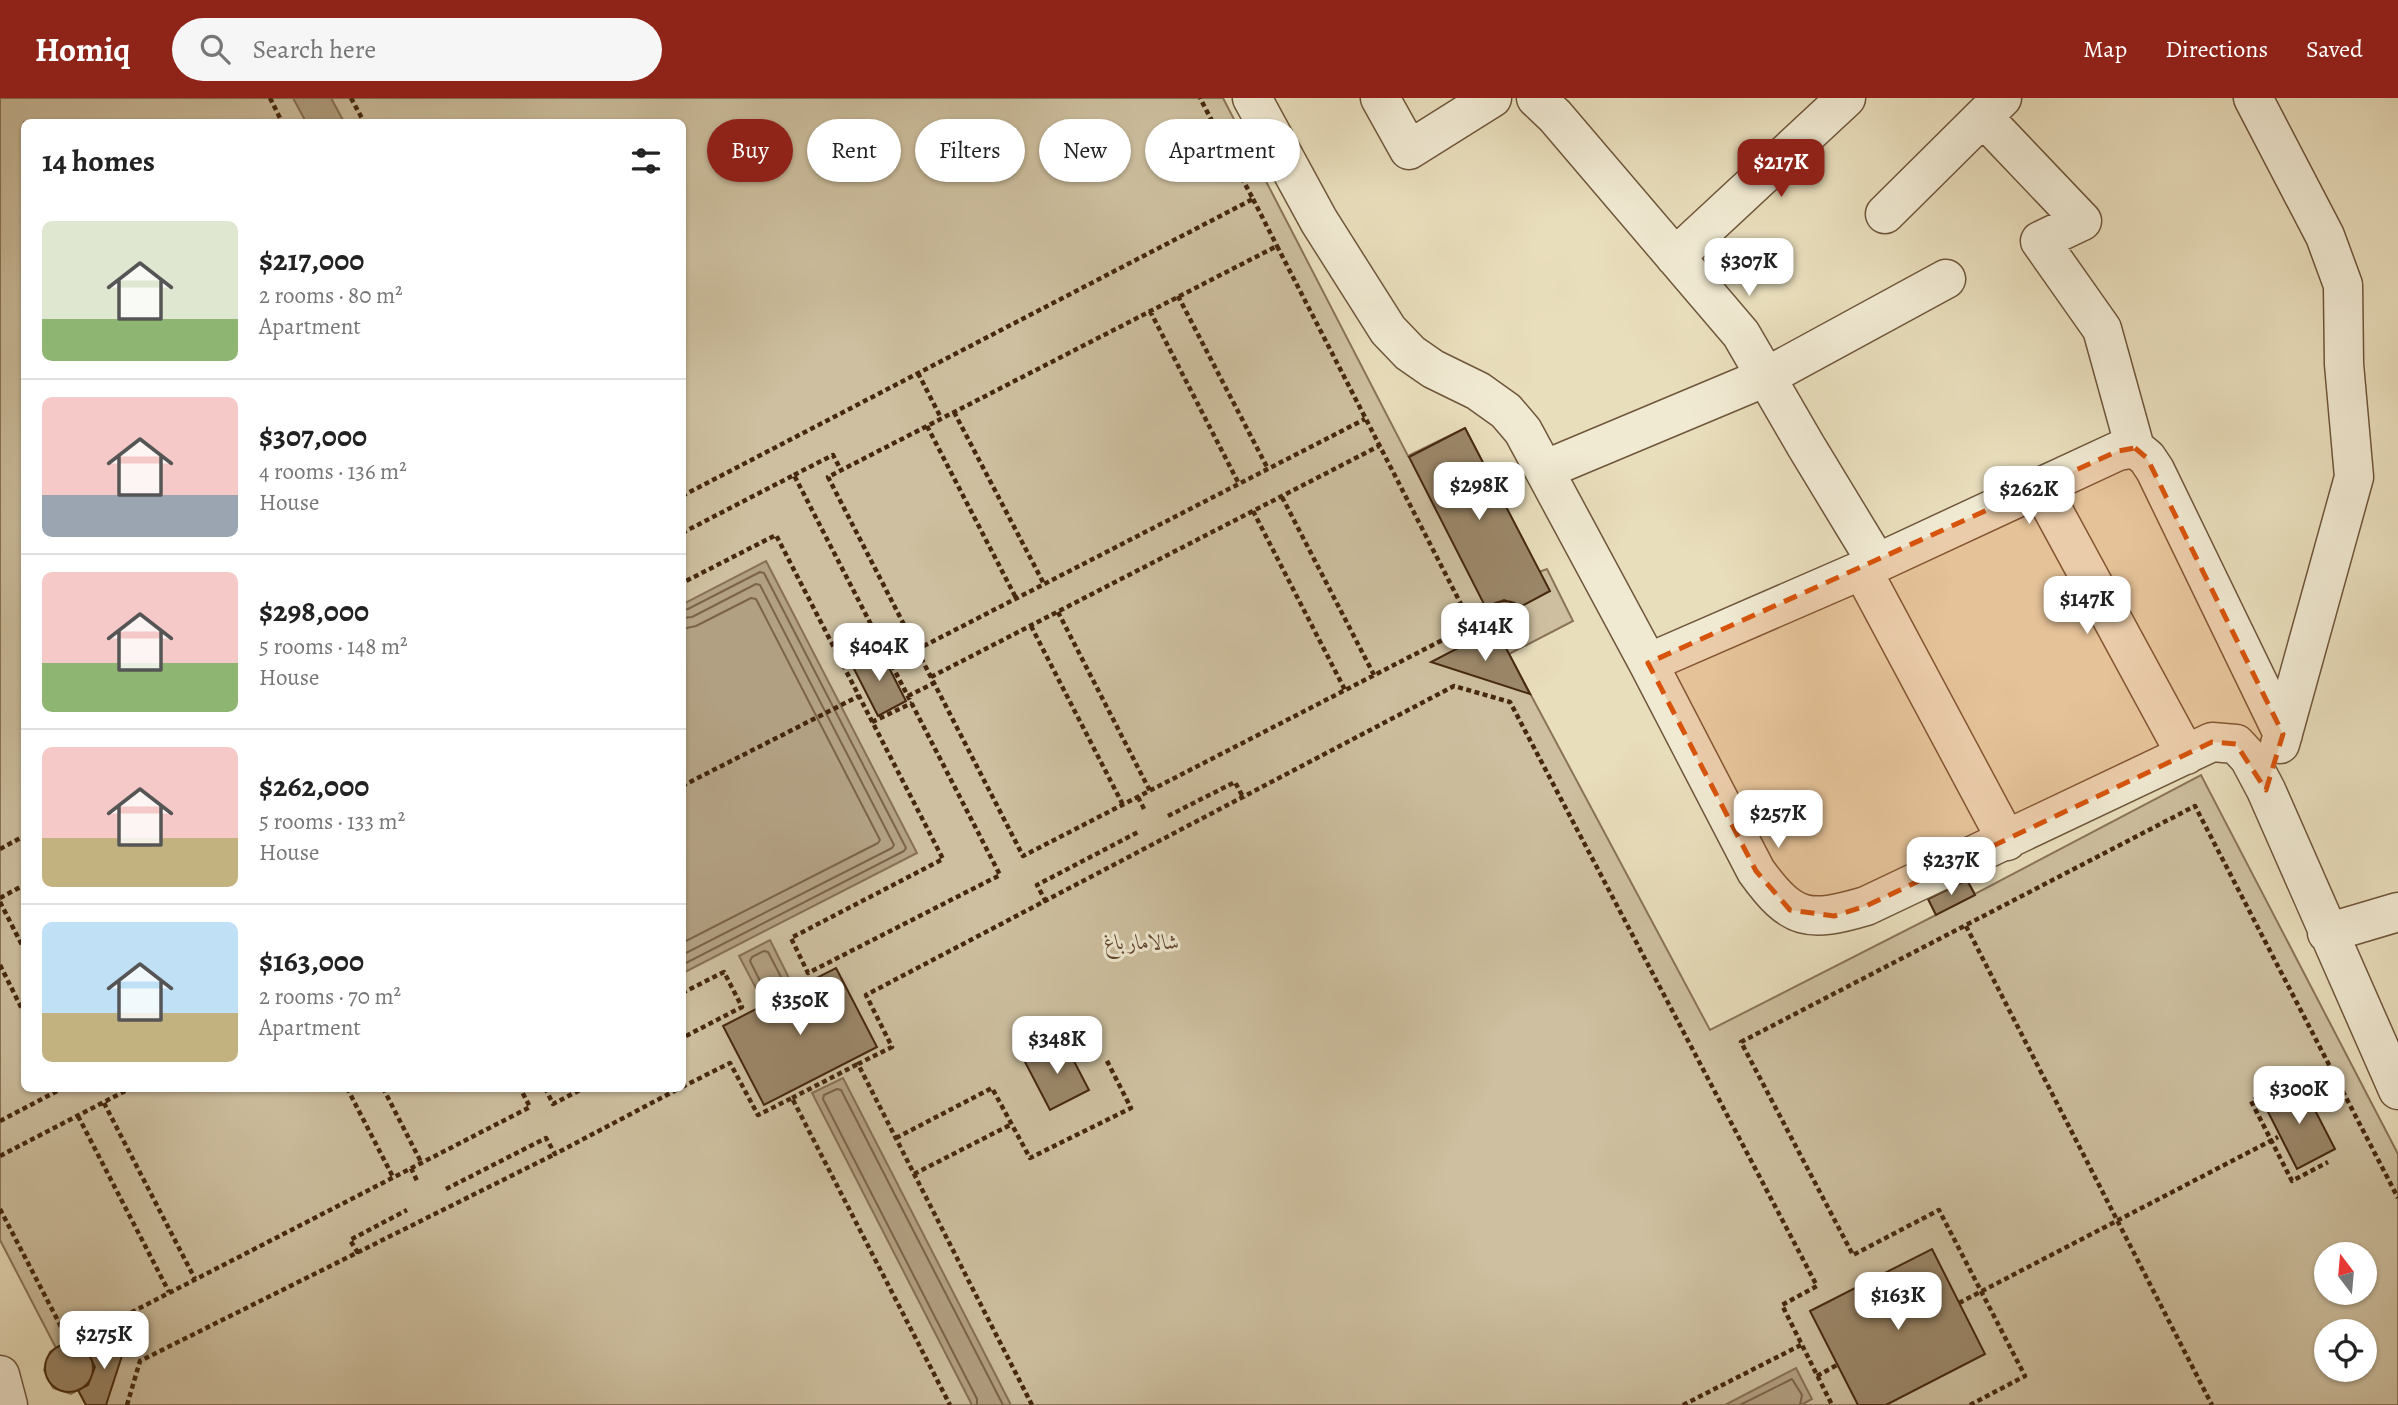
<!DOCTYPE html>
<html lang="en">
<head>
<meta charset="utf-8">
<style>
	body { margin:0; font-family:Alegreya,Amiri,serif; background:#f6f6f6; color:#222; height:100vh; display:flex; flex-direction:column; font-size:26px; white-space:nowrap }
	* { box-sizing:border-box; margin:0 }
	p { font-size:23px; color:#767676 }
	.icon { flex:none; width:38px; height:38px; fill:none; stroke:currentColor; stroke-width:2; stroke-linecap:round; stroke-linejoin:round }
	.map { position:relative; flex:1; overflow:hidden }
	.side { position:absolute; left:21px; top:21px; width:665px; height:973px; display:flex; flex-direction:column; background:#fff; border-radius:10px; box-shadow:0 2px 5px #0004 }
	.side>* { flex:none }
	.hud { position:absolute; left:707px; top:21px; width:665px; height:63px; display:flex; gap:14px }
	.needle { width:46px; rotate:344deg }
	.controls { position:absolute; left:2314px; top:1144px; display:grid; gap:14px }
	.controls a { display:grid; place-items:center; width:63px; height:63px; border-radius:50%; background:#fff; box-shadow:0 2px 5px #0004; font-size:35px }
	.price { position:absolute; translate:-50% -60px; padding:0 16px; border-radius:14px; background:#fff; color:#222; font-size:23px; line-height:46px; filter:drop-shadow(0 2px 4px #0008) }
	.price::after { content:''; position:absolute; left:50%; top:42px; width:21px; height:16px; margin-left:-10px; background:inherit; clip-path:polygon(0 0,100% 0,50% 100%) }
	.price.active { background:#8f2418; color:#fff }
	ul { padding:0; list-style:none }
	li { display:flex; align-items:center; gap:21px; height:175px; padding:0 21px }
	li+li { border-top:2px solid #e0e0e0 }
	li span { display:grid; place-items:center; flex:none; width:196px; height:140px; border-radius:10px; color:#555 }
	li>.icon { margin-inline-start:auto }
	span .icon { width:84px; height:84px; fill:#fffc; stroke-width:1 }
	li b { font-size:30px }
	h2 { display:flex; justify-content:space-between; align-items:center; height:84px; padding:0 21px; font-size:30px }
	.tag { padding:0 24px; border-radius:32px; background:#fff; box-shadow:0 2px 5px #0004; font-size:24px; line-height:63px }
	.tag.active { background:#8f2418; color:#fff }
	header { display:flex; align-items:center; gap:42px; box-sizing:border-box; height:98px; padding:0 35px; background:#8f2418; color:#fff }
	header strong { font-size:33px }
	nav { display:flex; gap:38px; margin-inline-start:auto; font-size:24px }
	.search { width:490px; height:63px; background:#f6f6f6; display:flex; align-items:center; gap:18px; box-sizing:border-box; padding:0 24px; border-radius:38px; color:#767676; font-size:26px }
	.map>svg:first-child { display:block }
	.green { fill:#cdbf9f; stroke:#8a7458; stroke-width:2; fill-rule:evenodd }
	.water { fill:#b2a082; stroke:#877054; stroke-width:2 }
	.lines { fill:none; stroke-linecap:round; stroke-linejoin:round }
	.shore { stroke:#7c6449; stroke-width:2 }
	.building { fill:#9b8769; stroke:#462810; stroke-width:2 }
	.minor-casing { stroke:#6f563b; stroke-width:41 }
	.path { stroke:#462810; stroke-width:4.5; stroke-dasharray:5 3.5; stroke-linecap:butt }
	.minor { stroke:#f1ead3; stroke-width:38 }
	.marked { fill:#d8540c; fill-opacity:0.2; stroke:#d8540c; stroke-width:5; stroke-dasharray:14 9; stroke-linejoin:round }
	.labels { text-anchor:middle; stroke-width:6; stroke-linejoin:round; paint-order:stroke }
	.park-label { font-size:21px; font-style:italic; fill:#61462d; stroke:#f1ead3 }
</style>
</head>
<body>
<header>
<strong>Homiq</strong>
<div class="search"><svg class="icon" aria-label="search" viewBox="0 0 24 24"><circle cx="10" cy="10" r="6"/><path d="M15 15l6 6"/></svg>Search here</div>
<nav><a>Map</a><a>Directions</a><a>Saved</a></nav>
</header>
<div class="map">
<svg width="2398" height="1307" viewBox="0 0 2398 1307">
	<rect width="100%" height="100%" fill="#e9debc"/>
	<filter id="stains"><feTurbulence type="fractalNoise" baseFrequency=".00286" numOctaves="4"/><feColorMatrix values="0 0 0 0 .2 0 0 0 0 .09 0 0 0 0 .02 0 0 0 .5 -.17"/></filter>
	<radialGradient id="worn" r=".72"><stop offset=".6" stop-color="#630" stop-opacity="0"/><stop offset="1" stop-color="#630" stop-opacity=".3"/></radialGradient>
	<!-- green -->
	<path class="green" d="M0 0H1223L1408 358 1465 330 1539 474 1547 471 1573 523 1509 556 1710 932 1936 817 1928 801 1967 782 1975 796 2201 677 2398 1056V1307H86L78 1292 71 1296 53 1290 44 1272 50 1254 56 1250 0 1142ZM24 24H682V990H24ZM2326 1157H2364V1195H2326ZM2326 1234H2364V1272H2326Z"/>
	<!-- water -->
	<path class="water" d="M293 0H331L344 24H306Z
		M766 463 917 755 683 875V506Z
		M770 842 791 884 761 900 739 858Z
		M843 980 1011 1307H972L812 995Z
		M1796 1270 1812 1301 1801 1307H1725Z"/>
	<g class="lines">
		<!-- shore -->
		<path class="shore" d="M682 512 688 511 760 474 764 475 906 750 904 753 682 867
			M682 520 692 519 756 486 760 487 894 747 892 750 682 857
			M682 531 696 528 751 500 756 501 880 742 878 745 682 845
			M764 853 768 854 781 879 779 882 766 889 762 887 750 863 752 859Z
			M977 1307V1301L823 1001 824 997 837 991 841 992 1003 1307
			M1740 1307 1792 1281 1802 1297 1800 1307"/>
	</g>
	<!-- building -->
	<path class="building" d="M1465 330 1550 493 1522 508 1504 502 1486 510 1409 359Z
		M1482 526a23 23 0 1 1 46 0a23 23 0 1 1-46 0Z
		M1485 536 1489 544 1506 550 1530 596 1431 564Z
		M880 552 906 603 878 618 852 567Z
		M1967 782 1975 797 1936 817 1928 801Z
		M836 870 877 949 764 1007 723 928Z
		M1064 944 1089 992 1050 1012 1025 964Z
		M2301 985 2335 1051 2297 1071 2263 1004Z
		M1932 1151 1985 1256 1886 1307H1858L1810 1213Z
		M130 1233 106 1307H86L78 1292 88 1287 95 1269 88 1255Z
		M45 1270a24 24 0 1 1 48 0a24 24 0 1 1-48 0Z"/>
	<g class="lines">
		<!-- minor casing -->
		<g class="minor-casing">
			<path id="minor" d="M1252 0 1319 123 1388 232 1410 255 1433 271 1478 293 1506 313 1523 333 1648 565 1756 773C1792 823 1808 825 1866 808L2212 644 2236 646 2249 660 2266 692 2398 992
				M1380 0 1409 52 1492 0
				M1536 0 1555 18 1741 236 1806 348 1877 465
				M2253 0 2325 138 2343 187 2344 266 2354 379 2280 646
				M1983 19 2082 123 2040 143 2102 231 2135 350
				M1885 116 2002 0
				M1675 159 1846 0
				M1544 372 1766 279 1946 181
				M2041 390 2186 657
				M1862 472 2007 743
				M1648 565 1862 472 2118 353 2135 350 2147 360 2155 372 2283 636
				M2327 835 2398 814
				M0 1277 8 1307"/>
		</g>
		<!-- path -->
		<path class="path" d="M270 0 282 24
			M351 0 364 24
			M1253 101 1277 148
			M1277 148 1464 512 1458 534 1023 758 828 379Z
			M1178 198 1268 371
			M1150 213 1239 386
			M918 275 941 320
			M954 314 1044 486
			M927 328 1016 500
			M794 377 833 357 841 372
			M682 398 1253 101 1200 0
			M1282 399 1374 577
			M1253 413 1345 592
			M682 435 794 377 1000 777 808 875 791 840 943 761 776 437 682 485
			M1058 514 1150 693
			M1031 528 1123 707
			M916 552 1365 321
			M888 558 913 545
			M843 567 882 547
			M931 579 1379 348
			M908 598 934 585
			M872 624 912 605
			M682 688 859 598
			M1138 699 1144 711
			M1168 718 1235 684 1244 701
			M0 751 24 738
			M0 800 24 787
			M0 804 24 851
			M1046 804 1037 787 1140 733
			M1966 828 2212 1307
			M0 867 24 915
			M682 895 724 874 742 909 682 940
			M2288 983 2251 1003 2292 1083 2328 1064
			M682 989 730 965 758 1017 792 1000 950 1307
			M347 990 393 1079
			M383 990 421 1064
			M545 990 553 1006 584 990
			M792 1000 858 966
			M104 1005 195 1181
			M78 1018 169 1194
			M0 1023 63 990
			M896 1040 992 990 1030 1060 1131 1010 1106 961
			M0 1058 131 990
			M411 1070 418 1085
			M914 1076 1012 1026
			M446 1091 546 1040 555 1056 680 990
			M0 1111 70 1246 530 1009 520 990
			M358 1155 350 1142 407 1112
			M1959 1205 2278 1039
			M1817 1278 1837 1267
			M127 1307 140 1263 555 1056
			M1032 1307 858 966 892 949 866 897 1454 588 1510 604 1817 1188 1782 1207 1832 1307
			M1683 1307 1801 1247
			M1970 1307 2025 1278 1939 1112 1853 1157 1741 944 2195 708 2398 1100"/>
		<!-- minor -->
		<use href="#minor" class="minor"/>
	</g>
	<!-- marked area -->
	<path class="marked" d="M2135 350 2147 360 2283 636 2266 692 2236 646 2212 644 1866 808 1834 818 1790 812 1756 773 1648 565 2118 353Z"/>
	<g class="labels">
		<!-- park labels -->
		<g class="park-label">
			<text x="1142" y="851">شالامار باغ</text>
		</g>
	</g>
	<rect width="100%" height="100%" filter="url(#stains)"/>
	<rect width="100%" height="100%" fill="url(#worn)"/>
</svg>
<div class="controls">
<a><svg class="needle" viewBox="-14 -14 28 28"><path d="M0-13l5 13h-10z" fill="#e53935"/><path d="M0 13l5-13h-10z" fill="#767676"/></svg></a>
<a><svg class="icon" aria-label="locate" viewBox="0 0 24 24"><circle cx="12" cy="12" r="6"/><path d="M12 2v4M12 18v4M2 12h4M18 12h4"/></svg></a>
</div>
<b class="price active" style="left:1781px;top:101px">$217K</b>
<b class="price" style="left:1749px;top:200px">$307K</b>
<b class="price" style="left:1479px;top:424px">$298K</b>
<b class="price" style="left:2029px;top:428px">$262K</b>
<b class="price" style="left:2087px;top:538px">$147K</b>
<b class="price" style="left:1485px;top:565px">$414K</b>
<b class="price" style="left:879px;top:585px">$404K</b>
<b class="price" style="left:1778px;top:752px">$257K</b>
<b class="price" style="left:1951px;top:799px">$237K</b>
<b class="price" style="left:800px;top:939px">$350K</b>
<b class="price" style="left:1057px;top:978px">$348K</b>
<b class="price" style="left:2299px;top:1028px">$300K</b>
<b class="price" style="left:1898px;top:1234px">$163K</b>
<b class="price" style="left:104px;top:1273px">$275K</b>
<div class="hud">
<a class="tag active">Buy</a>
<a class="tag">Rent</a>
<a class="tag">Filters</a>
<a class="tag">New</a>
<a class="tag">Apartment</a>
</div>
<section class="side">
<h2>14 homes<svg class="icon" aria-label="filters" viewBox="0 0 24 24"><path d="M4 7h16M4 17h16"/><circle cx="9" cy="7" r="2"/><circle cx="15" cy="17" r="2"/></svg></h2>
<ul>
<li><span style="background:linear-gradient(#dfe7d0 70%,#8fb573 0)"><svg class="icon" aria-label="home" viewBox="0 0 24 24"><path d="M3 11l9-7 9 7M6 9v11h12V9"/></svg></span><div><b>$217,000</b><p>2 rooms · 80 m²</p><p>Apartment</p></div></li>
<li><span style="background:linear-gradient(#f6c9c9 70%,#9aa5b1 0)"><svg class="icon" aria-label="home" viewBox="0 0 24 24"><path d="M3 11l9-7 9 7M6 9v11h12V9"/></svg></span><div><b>$307,000</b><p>4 rooms · 136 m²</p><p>House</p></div></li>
<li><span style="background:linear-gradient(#f6c9c9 65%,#8fb573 0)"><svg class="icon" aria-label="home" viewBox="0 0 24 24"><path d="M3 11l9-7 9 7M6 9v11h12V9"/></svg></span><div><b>$298,000</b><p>5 rooms · 148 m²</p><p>House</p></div></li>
<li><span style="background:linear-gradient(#f6c9c9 65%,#c2b280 0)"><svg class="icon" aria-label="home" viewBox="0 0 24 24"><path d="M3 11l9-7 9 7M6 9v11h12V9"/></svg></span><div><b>$262,000</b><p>5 rooms · 133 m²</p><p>House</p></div></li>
<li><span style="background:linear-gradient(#bfe0f5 65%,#c2b280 0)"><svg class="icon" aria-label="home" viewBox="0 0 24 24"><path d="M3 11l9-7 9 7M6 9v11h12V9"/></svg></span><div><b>$163,000</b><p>2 rooms · 70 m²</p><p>Apartment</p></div></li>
</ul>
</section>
</div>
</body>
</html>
